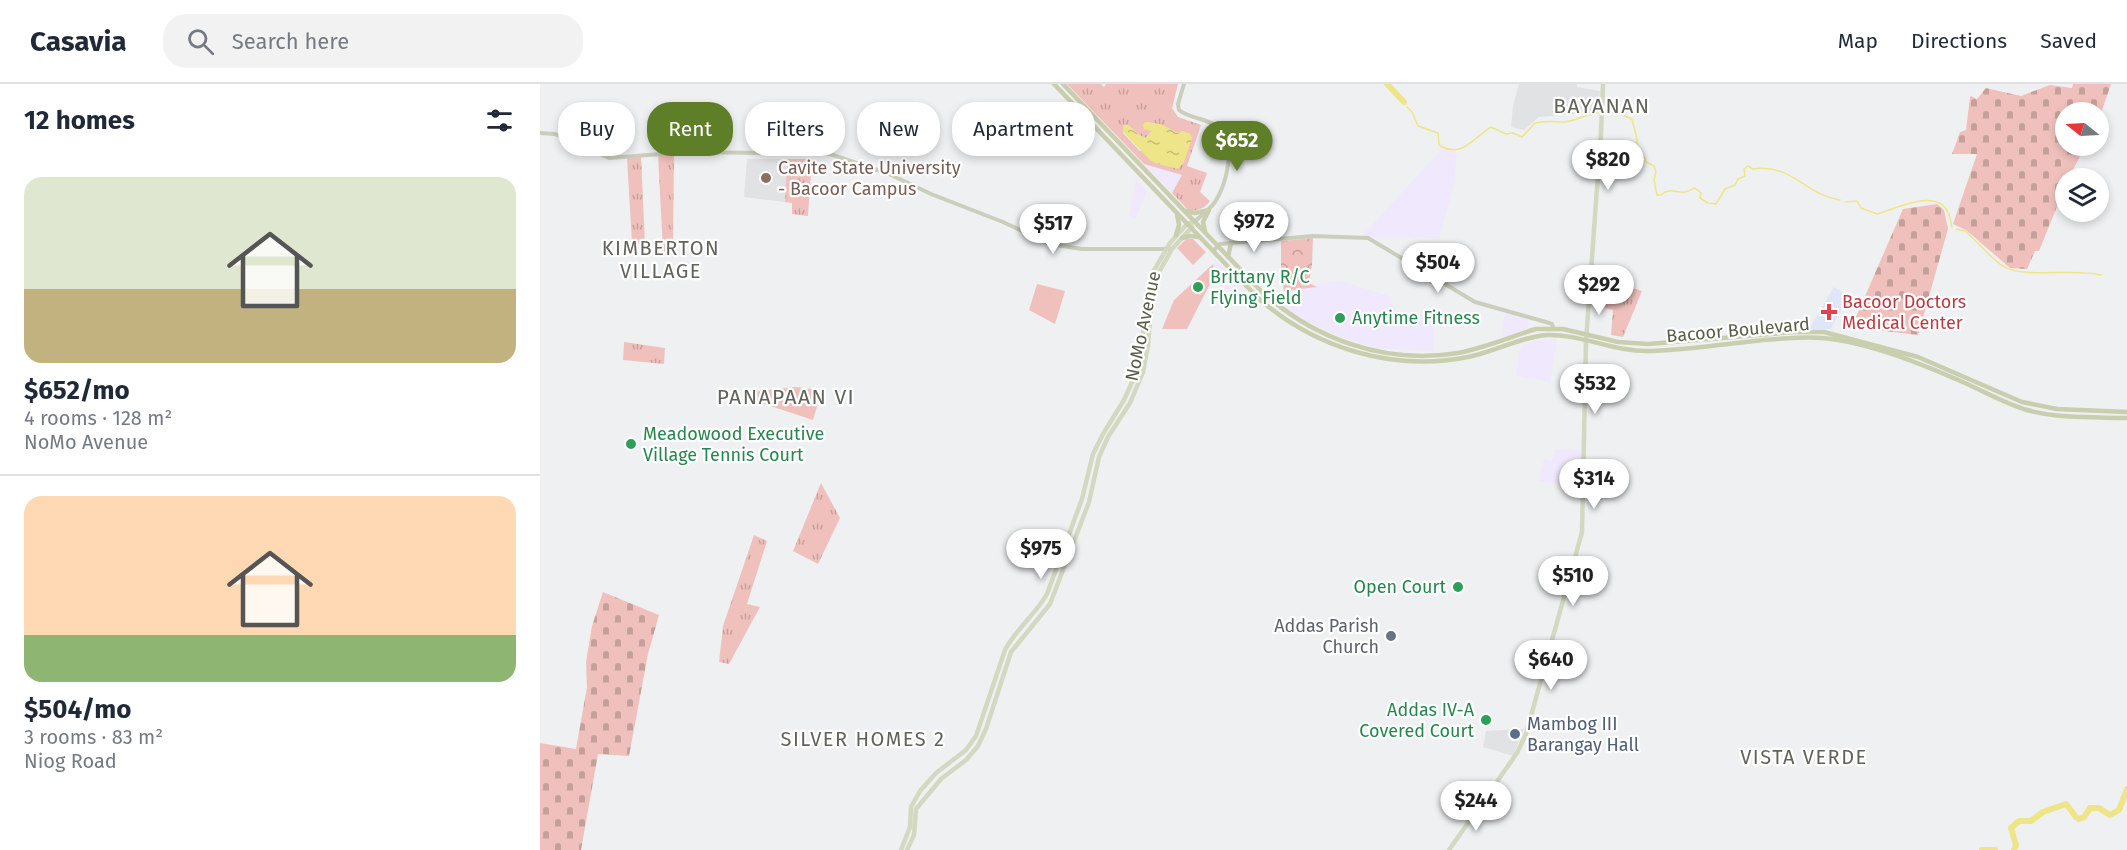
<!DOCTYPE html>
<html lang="en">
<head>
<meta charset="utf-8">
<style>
	body { margin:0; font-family:"Fira Sans",sans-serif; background:#f2f2f3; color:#1f2937; height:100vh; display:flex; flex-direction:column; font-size:22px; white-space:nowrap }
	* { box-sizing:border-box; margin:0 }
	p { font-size:20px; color:#747a83 }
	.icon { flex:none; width:33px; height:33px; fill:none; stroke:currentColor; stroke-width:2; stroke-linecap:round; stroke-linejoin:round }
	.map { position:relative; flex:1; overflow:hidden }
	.side { display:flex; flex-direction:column; background:#fff; width:540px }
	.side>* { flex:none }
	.banner { position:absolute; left:18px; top:18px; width:570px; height:54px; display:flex; gap:12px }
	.needle { width:39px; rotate:288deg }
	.tools { position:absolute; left:1515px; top:18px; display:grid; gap:12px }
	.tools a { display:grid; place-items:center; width:54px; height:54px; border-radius:50%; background:#fff; box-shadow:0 3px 9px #0003; font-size:30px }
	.price { position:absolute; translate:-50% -51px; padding:0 14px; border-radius:21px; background:#fff; color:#222; font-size:20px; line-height:39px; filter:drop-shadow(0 2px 3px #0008) }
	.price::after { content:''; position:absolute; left:50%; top:36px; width:18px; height:14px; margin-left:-9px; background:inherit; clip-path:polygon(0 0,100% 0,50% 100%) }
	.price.active { background:#5f7e28; color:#fff }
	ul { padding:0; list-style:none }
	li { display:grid; align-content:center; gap:12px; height:318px; padding:0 24px }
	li+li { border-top:2px solid #e0e1e3 }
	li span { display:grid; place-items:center; height:186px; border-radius:18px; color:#555 }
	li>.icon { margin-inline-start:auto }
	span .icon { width:108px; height:108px; fill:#fffc; stroke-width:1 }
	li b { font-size:26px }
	h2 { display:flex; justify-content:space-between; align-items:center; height:72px; padding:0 24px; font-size:26px }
	.chip { padding:0 21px; border-radius:24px; background:#fff; box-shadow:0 3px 9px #0003; font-size:21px; line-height:54px }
	.chip.active { background:#5f7e28; color:#fff }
	header { display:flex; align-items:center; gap:36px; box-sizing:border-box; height:84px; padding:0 30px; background:#fff; border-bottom:2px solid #e0e1e3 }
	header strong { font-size:28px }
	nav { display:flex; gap:33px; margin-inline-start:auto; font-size:21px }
	.search { width:420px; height:54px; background:#f2f2f3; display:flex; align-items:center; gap:15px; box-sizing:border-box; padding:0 21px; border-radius:24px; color:#747a83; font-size:22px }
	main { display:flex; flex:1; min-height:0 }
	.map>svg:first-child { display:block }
	.commercial { fill:#f0e8fc }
	.education { fill:#e0e2e3 }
	.medical { fill:#dfe5fb }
	.grass { fill:url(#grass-tufts); fill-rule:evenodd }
	.forest { fill:url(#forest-crowns) }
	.cemetery { fill:url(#cemetery-stones) }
	.park { fill:#f0c1bc }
	.water { fill:url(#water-ripples) }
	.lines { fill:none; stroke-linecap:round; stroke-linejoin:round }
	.stream { stroke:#eee588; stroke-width:1.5 }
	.river { stroke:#eee588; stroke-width:6 }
	.tertiary { stroke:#cbcebc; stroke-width:4 }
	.secondary { stroke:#d3d8c1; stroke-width:4.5 }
	.primary { stroke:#c8ceae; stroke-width:4.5 }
	.education-dot { fill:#8d6e63; stroke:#fff; stroke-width:2 }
	.leisure-dot { fill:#2e9e5b; stroke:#fff; stroke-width:2 }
	.health-dot { fill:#e0444e; stroke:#fff; stroke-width:2 }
	.worship-dot { fill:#6b7280; stroke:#fff; stroke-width:2 }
	.service-dot { fill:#5c6f8a; stroke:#fff; stroke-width:2 }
	.labels { text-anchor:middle; stroke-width:4.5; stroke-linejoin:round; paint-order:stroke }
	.education-label { font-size:18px; fill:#785e54; stroke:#fff; text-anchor:start }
	.leisure-label { font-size:18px; fill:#27864d; stroke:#fff; text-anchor:start }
	.health-label { font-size:18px; fill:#be3a42; stroke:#fff; text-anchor:start }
	.street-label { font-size:18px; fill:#595d46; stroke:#fff }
	.worship-label { font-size:18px; fill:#5b616d; stroke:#fff; text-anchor:end }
	.service-label { font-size:18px; fill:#4e5e75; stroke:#fff; text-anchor:start }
	.neighbourhood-label { font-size:20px; letter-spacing:1.5px; fill:#62645b; stroke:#fff }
	.quarter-label { font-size:21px; letter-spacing:1.5px; fill:#62645b; stroke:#fff }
</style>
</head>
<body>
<header>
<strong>Casavia</strong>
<div class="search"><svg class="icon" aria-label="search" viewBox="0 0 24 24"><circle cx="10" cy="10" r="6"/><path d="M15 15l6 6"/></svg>Search here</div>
<nav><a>Map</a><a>Directions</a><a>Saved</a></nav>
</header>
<main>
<section class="side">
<h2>12 homes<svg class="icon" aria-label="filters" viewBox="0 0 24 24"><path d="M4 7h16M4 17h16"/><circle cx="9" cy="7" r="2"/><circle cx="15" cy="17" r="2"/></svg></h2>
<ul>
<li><span style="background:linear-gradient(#dfe7d0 60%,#c2b280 0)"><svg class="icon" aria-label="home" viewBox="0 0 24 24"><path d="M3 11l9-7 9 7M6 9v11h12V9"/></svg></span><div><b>$652/mo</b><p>4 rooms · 128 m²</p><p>NoMo Avenue</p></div></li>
<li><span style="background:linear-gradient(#ffd9b3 75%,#8fb573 0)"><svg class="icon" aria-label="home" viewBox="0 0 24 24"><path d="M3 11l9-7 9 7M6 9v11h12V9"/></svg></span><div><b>$504/mo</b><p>3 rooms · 83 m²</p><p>Niog Road</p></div></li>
</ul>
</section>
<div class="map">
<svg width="1587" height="766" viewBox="0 0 1587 766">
	<defs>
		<pattern id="grass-tufts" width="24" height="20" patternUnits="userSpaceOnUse" patternTransform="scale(1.5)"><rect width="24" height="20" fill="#f0c1bc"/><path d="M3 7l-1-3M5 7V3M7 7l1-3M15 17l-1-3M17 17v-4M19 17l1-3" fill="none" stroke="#c5a09b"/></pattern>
		<pattern id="forest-crowns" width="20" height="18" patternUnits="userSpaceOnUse" patternTransform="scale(1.5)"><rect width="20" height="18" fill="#f0c1bc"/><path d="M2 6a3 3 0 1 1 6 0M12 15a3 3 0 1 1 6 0" fill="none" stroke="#c5a09b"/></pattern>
		<pattern id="cemetery-stones" width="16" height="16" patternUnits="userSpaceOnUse" patternTransform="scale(1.5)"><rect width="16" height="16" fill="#f0c1bc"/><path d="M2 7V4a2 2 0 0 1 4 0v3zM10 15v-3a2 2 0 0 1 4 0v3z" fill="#c5a09b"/></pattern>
		<pattern id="water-ripples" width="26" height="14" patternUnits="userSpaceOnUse" patternTransform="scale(1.5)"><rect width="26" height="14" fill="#eee588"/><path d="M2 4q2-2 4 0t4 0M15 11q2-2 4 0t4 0" fill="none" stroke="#c4bd71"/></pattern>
	</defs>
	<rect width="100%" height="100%" fill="#eff0f1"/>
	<!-- commercial -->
	<path class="commercial" d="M902 65 916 68 915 97 899 154 831 153 823 151Z
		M605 79 642 91 632 109 604 80Z
		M596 95 607 106 596 135 589 132Z
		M674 174 703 204 696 211 675 199Z
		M801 197 852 213 851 218 856 226 871 231 894 230 893 267 835 264 806 255 756 232 730 212 744 207 777 203V200Z
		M965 229 989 236 987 245 967 252 962 251Z
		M1017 255 1010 298 976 292 981 261 999 256Z
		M1015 365 1042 366V402L999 397 1004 375 1012 377Z"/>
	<!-- education -->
	<path class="education" d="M979 0H1037V3L1060 7 1058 28 999 33 984 46 971 43 973 22Z
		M207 75H247L245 118 204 113Z
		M984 645 973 672 943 663 946 647Z"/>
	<!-- medical -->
	<path class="medical" d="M1294 203 1309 212 1291 245H1269Z"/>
	<!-- grass -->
	<path class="grass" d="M527 0H561L564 3 566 0H638L632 24 638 33 661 41 647 82 667 89 660 108 670 117C664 125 659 126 649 127L632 109 642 91 604 80ZM605 38 619 40 638 49 600 67 583 49 588 41 599 51 606 54 612 47Z
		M134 69 133 157 134 170 123 167 118 71Z
		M101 72 105 160 92 159 87 74Z
		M247 75H272L268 132 252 130V119L245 118Z
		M1072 197 1102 207 1083 253 1071 251 1073 226 1065 224 1068 208Z
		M84 258 125 264 124 280 83 276Z
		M281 399 300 434 278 480 253 467Z
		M214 451 227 457 207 520 220 523 189 580 179 578 183 542Z"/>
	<!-- forest -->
	<path class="forest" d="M773 154 772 181 769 199 777 203 744 207 741 191V157Z"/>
	<!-- cemetery -->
	<path class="cemetery" d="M1533 0H1571L1559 35 1558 28H1526V62H1545L1529 94H1526L1525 103 1499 167H1495L1487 185 1470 184 1426 146 1413 140 1437 70H1412L1420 48 1426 46 1430 13 1431 12 1437 15 1446 4 1481 12 1510 1 1532 4Z
		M1397 120 1404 126 1408 145 1378 251 1319 244 1322 236 1316 233 1363 125Z
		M63 508 119 531 108 570 89 672 58 670 41 766H0V659L36 665 47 603 46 578 52 542Z"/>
	<!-- park -->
	<path class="park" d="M646 155H653L666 168 653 181 637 164Z
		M673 180 675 190 647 245H622L634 216Z
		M497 200 525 207 515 240 489 226Z
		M255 303 282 306 273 336 215 317 210 308Z"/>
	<!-- water -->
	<path class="water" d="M605 38 620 40 638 49 643 47 650 50 652 54 644 78 638 85 612 78 583 48 584 41H588L599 51 606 54 612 47 604 45 603 41Z"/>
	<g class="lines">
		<!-- stream -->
		<path class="stream" d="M867 23 872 28 878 42 898 49 899 61C922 75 932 55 951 43L966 50 973 49 982 53 995 39C1006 36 1014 38 1024 38 1036 37 1046 30 1058 29
			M1063 29 1075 28 1092 35 1097 55V70L1105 74 1106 78 1114 82 1116 88 1114 96 1117 111H1121C1129 103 1136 109 1145 108 1149 107 1152 105 1155 104L1161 109 1160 114 1168 119 1176 120 1185 105 1195 101 1198 95 1205 92 1204 85 1208 82 1213 85C1252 79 1265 111 1300 116
			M1306 118 1317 117 1321 124 1337 130C1356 125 1402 100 1410 134 1411 137 1411 140 1412 143
			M1416 145 1425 147C1437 157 1451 175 1463 182 1482 195 1535 184 1561 191"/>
		<!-- river -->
		<path class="river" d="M847 0 864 18
			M1539 735 1544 733 1550 724H1559L1570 731 1579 726 1587 705
			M1442 766H1455
			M1474 766 1476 761 1471 744 1479 737H1491L1503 728 1526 720 1536 733"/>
		<!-- tertiary -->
		<path class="tertiary" d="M644 0 638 20 639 26C650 35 667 34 678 43 698 58 686 101 675 118 669 126 661 132 654 138
			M0 49 15 50 69 74 148 68 290 70 349 90 391 110 463 138 510 160 542 165H629
			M673 167 680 160 773 152 828 154 935 218 1006 238 1012 240 1013 244"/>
		<!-- secondary -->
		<path class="secondary" d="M361 766 370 743 371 723 380 707 396 689 426 666 436 652 465 566C476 545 495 531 507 510L542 415 553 370 563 350 584 316 597 287 602 262 606 211 613 188 630 159 647 140 654 138
			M367 766 374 751 376 725 401 695 426 676 438 662 446 645 471 568 510 520 549 418 559 373 568 353 590 319 603 288 608 261 611 222 618 190 632 165 652 143
			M909 766 977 669 986 650 1042 448 1046 257 1061 49 1063 0"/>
		<!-- primary -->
		<path class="primary" d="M514 0 717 213C774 264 852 288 928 273 954 268 980 253 1007 251 1041 250 1074 268 1110 267 1148 266 1186 260 1223 256 1243 255 1263 252 1282 254 1328 258 1382 280 1425 299 1445 308 1466 320 1487 326 1519 335 1554 333 1587 334
			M523 0 720 206C773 255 845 281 918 269 945 264 970 253 996 245H1023L1078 258 1108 260 1254 248H1284L1378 273 1482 318 1517 325 1587 328
			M645 127 655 129 669 126
			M665 147 663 138 669 126
			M636 151 639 141 637 130
			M642 154 650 152 659 153
			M688 173 691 159"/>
	</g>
	<!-- markers -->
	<circle class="education-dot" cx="226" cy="94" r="6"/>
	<g class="leisure-dot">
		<circle cx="658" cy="203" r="6"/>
		<circle cx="800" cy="234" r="6"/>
		<circle cx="91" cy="360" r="6"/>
		<circle cx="918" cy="503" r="6"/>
		<circle cx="946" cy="636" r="6"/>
	</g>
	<path class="health-dot" d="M1286 219h6v6h6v6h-6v6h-6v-6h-6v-6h6z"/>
	<circle class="worship-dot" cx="851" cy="552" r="6"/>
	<circle class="service-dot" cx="975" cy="650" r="6"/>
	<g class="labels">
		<!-- education labels -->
		<g class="education-label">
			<text x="238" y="90">Cavite State University<tspan x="238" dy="21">- Bacoor Campus</tspan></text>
		</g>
		<!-- leisure labels -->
		<g class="leisure-label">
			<text x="670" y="199">Brittany R/C<tspan x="670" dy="21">Flying Field</tspan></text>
			<text x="812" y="240">Anytime Fitness</text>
			<text x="103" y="356">Meadowood Executive<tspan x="103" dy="21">Village Tennis Court</tspan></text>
			<text x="906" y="509" text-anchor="end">Open Court</text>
			<text x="934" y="632" text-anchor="end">Addas IV-A<tspan x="934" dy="21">Covered Court</tspan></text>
		</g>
		<!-- health labels -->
		<g class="health-label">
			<text x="1302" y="224">Bacoor Doctors<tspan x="1302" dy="21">Medical Center</tspan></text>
		</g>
		<!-- street labels -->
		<g class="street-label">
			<text transform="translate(603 242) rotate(-78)" y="6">NoMo Avenue</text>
			<text transform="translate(1198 246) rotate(-5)" y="6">Bacoor Boulevard</text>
		</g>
		<!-- worship labels -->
		<g class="worship-label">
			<text x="839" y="548">Addas Parish<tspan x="839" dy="21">Church</tspan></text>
		</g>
		<!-- service labels -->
		<g class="service-label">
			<text x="987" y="646">Mambog III<tspan x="987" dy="21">Barangay Hall</tspan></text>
		</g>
		<!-- neighbourhood labels -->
		<g class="neighbourhood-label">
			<text x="121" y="171">KIMBERTON<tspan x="121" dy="23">VILLAGE</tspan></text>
			<text x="323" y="662">SILVER HOMES 2</text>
			<text x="1264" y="680">VISTA VERDE</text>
		</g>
		<!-- quarter labels -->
		<g class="quarter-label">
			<text x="1062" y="29">BAYANAN</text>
			<text x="246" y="320">PANAPAAN VI</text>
		</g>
	</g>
</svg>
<div class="tools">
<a><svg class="needle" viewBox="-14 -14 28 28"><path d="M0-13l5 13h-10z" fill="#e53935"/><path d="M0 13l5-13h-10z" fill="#747a83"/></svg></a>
<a><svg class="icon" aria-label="layers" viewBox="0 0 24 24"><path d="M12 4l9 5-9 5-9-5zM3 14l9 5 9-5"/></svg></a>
</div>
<b class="price active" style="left:697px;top:88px">$652</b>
<b class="price" style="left:1068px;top:107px">$820</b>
<b class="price" style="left:714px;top:169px">$972</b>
<b class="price" style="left:513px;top:171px">$517</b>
<b class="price" style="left:898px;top:210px">$504</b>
<b class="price" style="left:1059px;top:232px">$292</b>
<b class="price" style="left:1055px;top:331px">$532</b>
<b class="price" style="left:1054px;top:426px">$314</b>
<b class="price" style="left:501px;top:496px">$975</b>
<b class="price" style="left:1033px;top:523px">$510</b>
<b class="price" style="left:1011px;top:607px">$640</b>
<b class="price" style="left:936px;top:748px">$244</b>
<div class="banner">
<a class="chip">Buy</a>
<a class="chip active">Rent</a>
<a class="chip">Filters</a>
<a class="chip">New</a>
<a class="chip">Apartment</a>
</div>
</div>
</main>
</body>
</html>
